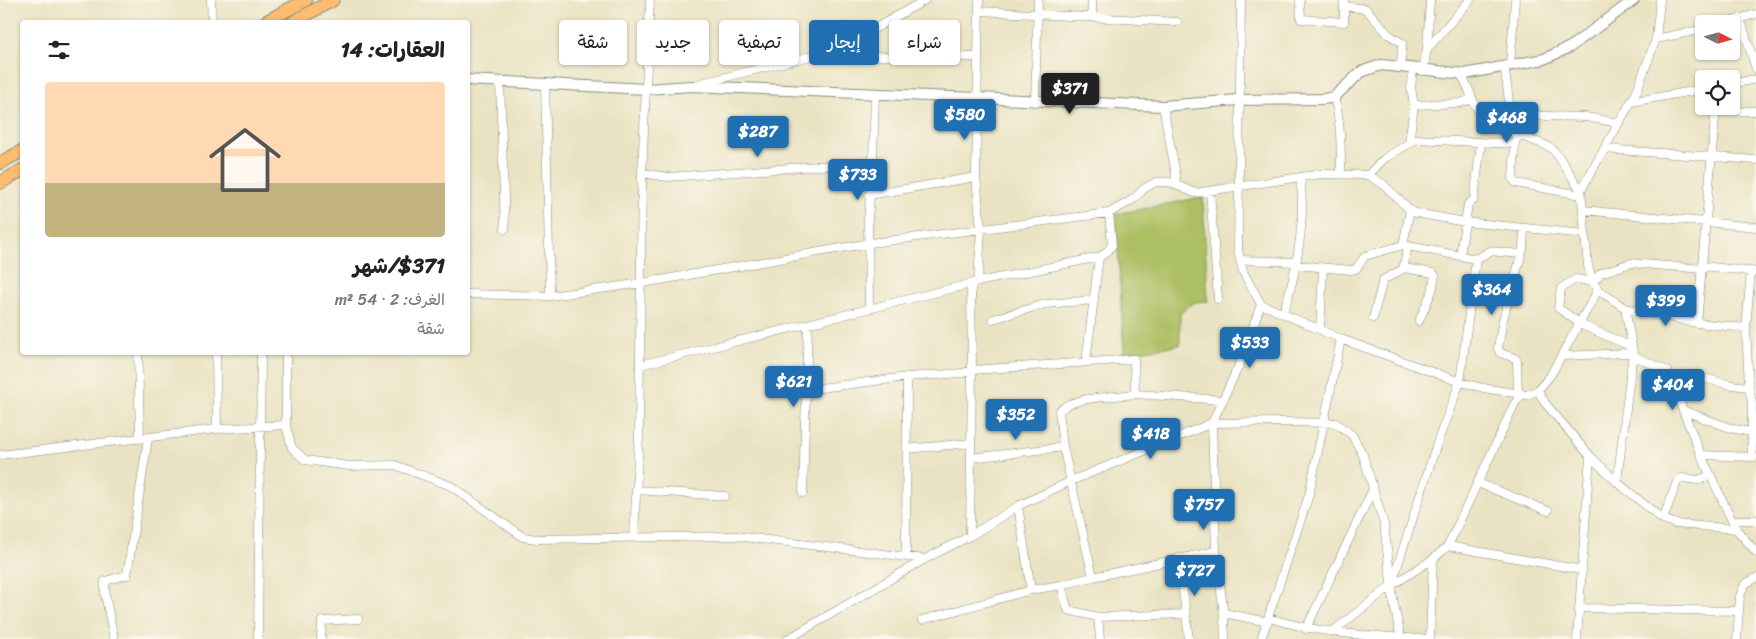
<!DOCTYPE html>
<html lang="ar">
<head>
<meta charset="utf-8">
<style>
	body { margin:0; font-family:Sriracha,"Playpen Sans Arabic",sans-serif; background:#f6f6f6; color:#222; direction:rtl; height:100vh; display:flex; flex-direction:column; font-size:19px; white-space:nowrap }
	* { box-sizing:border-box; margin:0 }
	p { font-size:16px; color:#767676 }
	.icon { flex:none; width:28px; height:28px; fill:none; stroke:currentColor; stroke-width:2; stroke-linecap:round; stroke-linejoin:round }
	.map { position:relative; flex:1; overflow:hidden; direction:ltr }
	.panel { position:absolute; left:20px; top:20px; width:450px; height:335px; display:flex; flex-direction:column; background:#fff; border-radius:5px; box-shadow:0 1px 4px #0004; direction:rtl }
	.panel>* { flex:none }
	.top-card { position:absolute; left:485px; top:20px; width:475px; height:45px; direction:rtl; display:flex; gap:10px }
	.needle { width:32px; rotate:96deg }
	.tools { position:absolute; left:1695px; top:15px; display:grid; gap:10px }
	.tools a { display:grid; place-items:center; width:45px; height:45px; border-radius:5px; background:#fff; box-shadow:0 1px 4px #0004; font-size:25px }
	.price { position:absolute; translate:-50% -42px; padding:0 11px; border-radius:5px; background:#1f6fb2; color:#fff; font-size:16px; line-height:32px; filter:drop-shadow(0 1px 2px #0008) }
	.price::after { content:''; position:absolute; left:50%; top:30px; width:15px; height:11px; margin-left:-8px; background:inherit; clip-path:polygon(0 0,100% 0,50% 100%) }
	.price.selected { background:#222; color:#fff }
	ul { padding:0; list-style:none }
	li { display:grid; align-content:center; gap:10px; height:265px; padding:0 25px }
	li span { display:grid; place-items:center; height:155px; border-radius:5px; color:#555 }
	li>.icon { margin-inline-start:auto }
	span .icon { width:90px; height:90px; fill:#fffc; stroke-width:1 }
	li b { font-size:21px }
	h2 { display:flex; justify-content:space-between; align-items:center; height:60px; padding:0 25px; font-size:21px }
	.chip { padding:0 18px; border-radius:5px; background:#fff; box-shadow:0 1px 4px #0004; font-size:18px; line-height:45px }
	.chip.selected { background:#1f6fb2; color:#fff }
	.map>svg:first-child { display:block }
	.green { fill:#adbf63; stroke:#667e4c }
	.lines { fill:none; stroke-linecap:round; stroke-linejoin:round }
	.minor-casing { stroke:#84907c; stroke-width:9 }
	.tertiary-casing { stroke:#84907c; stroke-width:12 }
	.trunk-casing { stroke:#84907c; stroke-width:14 }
	.minor { stroke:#fff; stroke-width:8 }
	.tertiary { stroke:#fff; stroke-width:10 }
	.trunk { stroke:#febc70; stroke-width:12 }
</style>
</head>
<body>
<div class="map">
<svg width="1756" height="639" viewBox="0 0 1756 639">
	<rect width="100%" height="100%" fill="#fbf7ec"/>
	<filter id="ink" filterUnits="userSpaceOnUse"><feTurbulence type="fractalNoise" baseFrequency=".02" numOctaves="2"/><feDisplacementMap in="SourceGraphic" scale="10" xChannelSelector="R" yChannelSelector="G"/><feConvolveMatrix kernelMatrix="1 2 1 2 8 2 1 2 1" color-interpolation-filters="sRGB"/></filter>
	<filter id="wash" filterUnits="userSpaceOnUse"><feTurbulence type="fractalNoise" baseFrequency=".0096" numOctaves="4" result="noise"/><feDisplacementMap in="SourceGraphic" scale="20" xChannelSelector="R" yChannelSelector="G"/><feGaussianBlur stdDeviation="1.12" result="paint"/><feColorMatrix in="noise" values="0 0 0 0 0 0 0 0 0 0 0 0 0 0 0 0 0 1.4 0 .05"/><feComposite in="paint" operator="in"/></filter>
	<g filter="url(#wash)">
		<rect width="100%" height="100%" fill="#eae3c3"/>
		<!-- green -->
		<path class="green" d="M1203 197 1208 301 1195 302 1180 312V345L1124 353 1116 214Z"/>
	</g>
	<g filter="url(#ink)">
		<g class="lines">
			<!-- minor casing -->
			<g class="minor-casing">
				<path id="minor" d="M211 0 212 22
					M1092 0V16
					M1241 0 1238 250 1243 272 1261 304 1341 339 1460 382 1483 388 1527 395 1538 390 1545 403 1590 456 1617 482 1661 518 1676 524 1736 529 1756 552
					M1300 0 1301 19 1344 22V0
					M1660 0 1656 39 1636 93 1581 190 1588 266 1593 282 1598 290 1625 308 1697 323 1746 328
					M1344 6 1366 9 1388 34 1402 43 1401 67
					M980 11 1177 22
					M1740 18 1756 69
					M1721 24 1756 14
					M1656 39 1704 29
					M839 49 850 56 977 57
					M1427 49 1430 0
					M1510 66 1515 0
					M1504 68C1507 78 1509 111 1512 115L1586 117 1619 123
					M1423 71 1427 49 1470 0
					M1459 73C1471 85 1470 104 1483 116 1502 135 1526 135 1549 147 1558 151 1573 181 1581 190
					M500 81 505 229
					M545 83 550 296
					M698 84 839 49 925 0
					M1731 84 1756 79
					M1334 97C1341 122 1341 148 1341 174
					M1035 102 1038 0
					M1631 102 1704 89
					M1414 105 1460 103 1472 99
					M1163 106 1176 175 1175 184
					M1716 112 1756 111
					M1409 143 1414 105 1411 88 1413 69
					M1515 144 1513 179 1516 183 1581 195
					M1604 149 1756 160
					M642 173 668 177 873 162
					M1368 175 1385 158 1416 139 1515 144 1517 136
					M1210 191 1218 299
					M869 195 976 177
					M1583 210 1756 227
					M1109 213 1132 200 1145 188 1156 182H1169L1195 193 1321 174 1368 175 1383 184 1410 210 1416 213 1465 222 1584 234
					M1460 255 1468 204 1474 200 1481 143
					M1476 259 1490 251 1521 254
					M1240 260 1296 262
					M1296 265 1351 270 1356 269 1365 256 1403 245
					M1703 266 1756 272
					M1404 268 1433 273 1435 275 1432 291 1419 321
					M1751 271 1746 328 1749 387 1752 403V457
					M978 282 981 229 976 177 979 0
					M468 294 550 296 643 283 870 243 1109 213 1112 245 1106 253 1099 257 978 282 640 365
					M869 309 868 219 873 162 875 93
					M1283 313C1297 273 1306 220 1300 177
					M1373 318 1383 280 1403 269 1408 246
					M993 319 1045 304 1094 300
					M1697 323 1716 106
					M1320 329 1323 269
					M1632 347 1584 326 1558 308 1561 288 1576 279 1593 282 1601 273 1631 263 1703 269
					M138 352 140 439
					M216 352 217 429
					M286 352V425L292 448 305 460 349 466 395 465 451 486 523 537 537 539 736 536 925 559
					M1562 356 1628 353 1667 371 1701 455 1736 529
					M1086 362 1099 257
					M1670 378 1691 375 1731 385 1749 387
					M805 390 907 377 963 373 972 370 1134 359 1135 394 1223 400
					M1538 390 1550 376 1598 290
					M1135 394C1114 397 1073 396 1059 411L1063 447 1093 577 1216 551
					M1518 394 1517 361 1515 358 1500 353 1498 348 1503 319 1523 249 1524 228
					M1685 411 1730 428 1751 432
					M906 449 971 443
					M0 455 217 429 286 425
					M1701 455 1754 457
					M971 458 1063 447
					M1617 482 1633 352 1625 308
					M1478 483 1548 511
					M636 490 725 496
					M803 493 808 324
					M1018 506 1031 590 1061 585 1068 610 1098 617 1100 639
					M1663 519 1677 482 1681 478 1698 480 1711 475
					M1733 523 1740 520H1756
					M634 536 639 435 642 173 650 0
					M970 536 972 370 971 284
					M1448 546 1582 570
					M906 557 907 377
					M1179 558 1189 639
					M1393 580 1437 443 1460 382 1476 259 1403 245 1410 210
					M1061 585 1093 577
					M1579 608 1738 611
					M1224 613 1268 622
					M1098 617 1186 614
					M1269 618C1319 634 1372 636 1425 639
					M922 620 1031 590
					M1306 629 1373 489
					M1332 632 1391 586 1433 559 1448 546 1515 403 1522 394
					M114 639 105 594V581L127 575 148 438
					M258 639 261 352
					M321 639 322 621 358 619
					M788 639 925 559 970 536 1018 506 1071 481 1212 423 1282 422 1336 423 1352 435 1363 455 1384 524 1393 599 1401 639
					M1225 639 1224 616 1216 551 1212 423 1240 363 1261 304
					M1261 639 1309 495 1341 339
					M1430 639 1433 559
					M1577 639 1590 456
					M1737 639 1740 596 1745 584 1756 578"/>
			</g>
			<!-- tertiary casing -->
			<g class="tertiary-casing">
				<path id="tertiary" d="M468 80 647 89 691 86 1163 106 1238 100 1324 99 1334 97 1361 72 1381 65 1465 74 1544 59 1570 47 1634 0"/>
			</g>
			<!-- trunk casing -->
			<g class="trunk-casing">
				<path id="trunk" d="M265 22 306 0
					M293 22 333 0
					M0 163 22 151
					M0 183 22 170"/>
			</g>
			<!-- minor -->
			<use href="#minor" class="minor"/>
			<!-- tertiary -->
			<use href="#tertiary" class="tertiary"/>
			<!-- trunk -->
			<use href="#trunk" class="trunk"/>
		</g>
	</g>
</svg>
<div class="tools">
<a><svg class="needle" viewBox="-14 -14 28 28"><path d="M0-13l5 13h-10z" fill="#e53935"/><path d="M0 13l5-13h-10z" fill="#767676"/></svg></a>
<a><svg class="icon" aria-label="locate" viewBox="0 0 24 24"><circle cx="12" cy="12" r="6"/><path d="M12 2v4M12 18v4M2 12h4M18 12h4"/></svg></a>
</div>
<b class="price selected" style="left:1070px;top:115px">$371</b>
<b class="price" style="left:965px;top:141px">$580</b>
<b class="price" style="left:1507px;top:144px">$468</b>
<b class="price" style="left:758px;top:158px">$287</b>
<b class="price" style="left:858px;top:201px">$733</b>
<b class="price" style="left:1492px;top:316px">$364</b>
<b class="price" style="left:1666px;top:327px">$399</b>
<b class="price" style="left:1250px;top:369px">$533</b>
<b class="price" style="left:794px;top:408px">$621</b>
<b class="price" style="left:1673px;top:411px">$404</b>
<b class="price" style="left:1016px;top:441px">$352</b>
<b class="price" style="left:1151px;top:460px">$418</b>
<b class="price" style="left:1204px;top:531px">$757</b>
<b class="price" style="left:1195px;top:597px">$727</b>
<div class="top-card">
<a class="chip">شراء</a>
<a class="chip selected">إيجار</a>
<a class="chip">تصفية</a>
<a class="chip">جديد</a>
<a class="chip">شقة</a>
</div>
<section class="panel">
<h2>العقارات: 14<svg class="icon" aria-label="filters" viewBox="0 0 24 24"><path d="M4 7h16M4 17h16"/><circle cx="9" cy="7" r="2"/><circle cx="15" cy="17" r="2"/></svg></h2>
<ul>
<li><span style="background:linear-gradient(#ffd9b3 65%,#c2b280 0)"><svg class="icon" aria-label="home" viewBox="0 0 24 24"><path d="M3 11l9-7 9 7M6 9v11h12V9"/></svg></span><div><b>$371/شهر</b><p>الغرف: 2 · 54 m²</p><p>شقة</p></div></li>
</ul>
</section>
</div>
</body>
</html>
